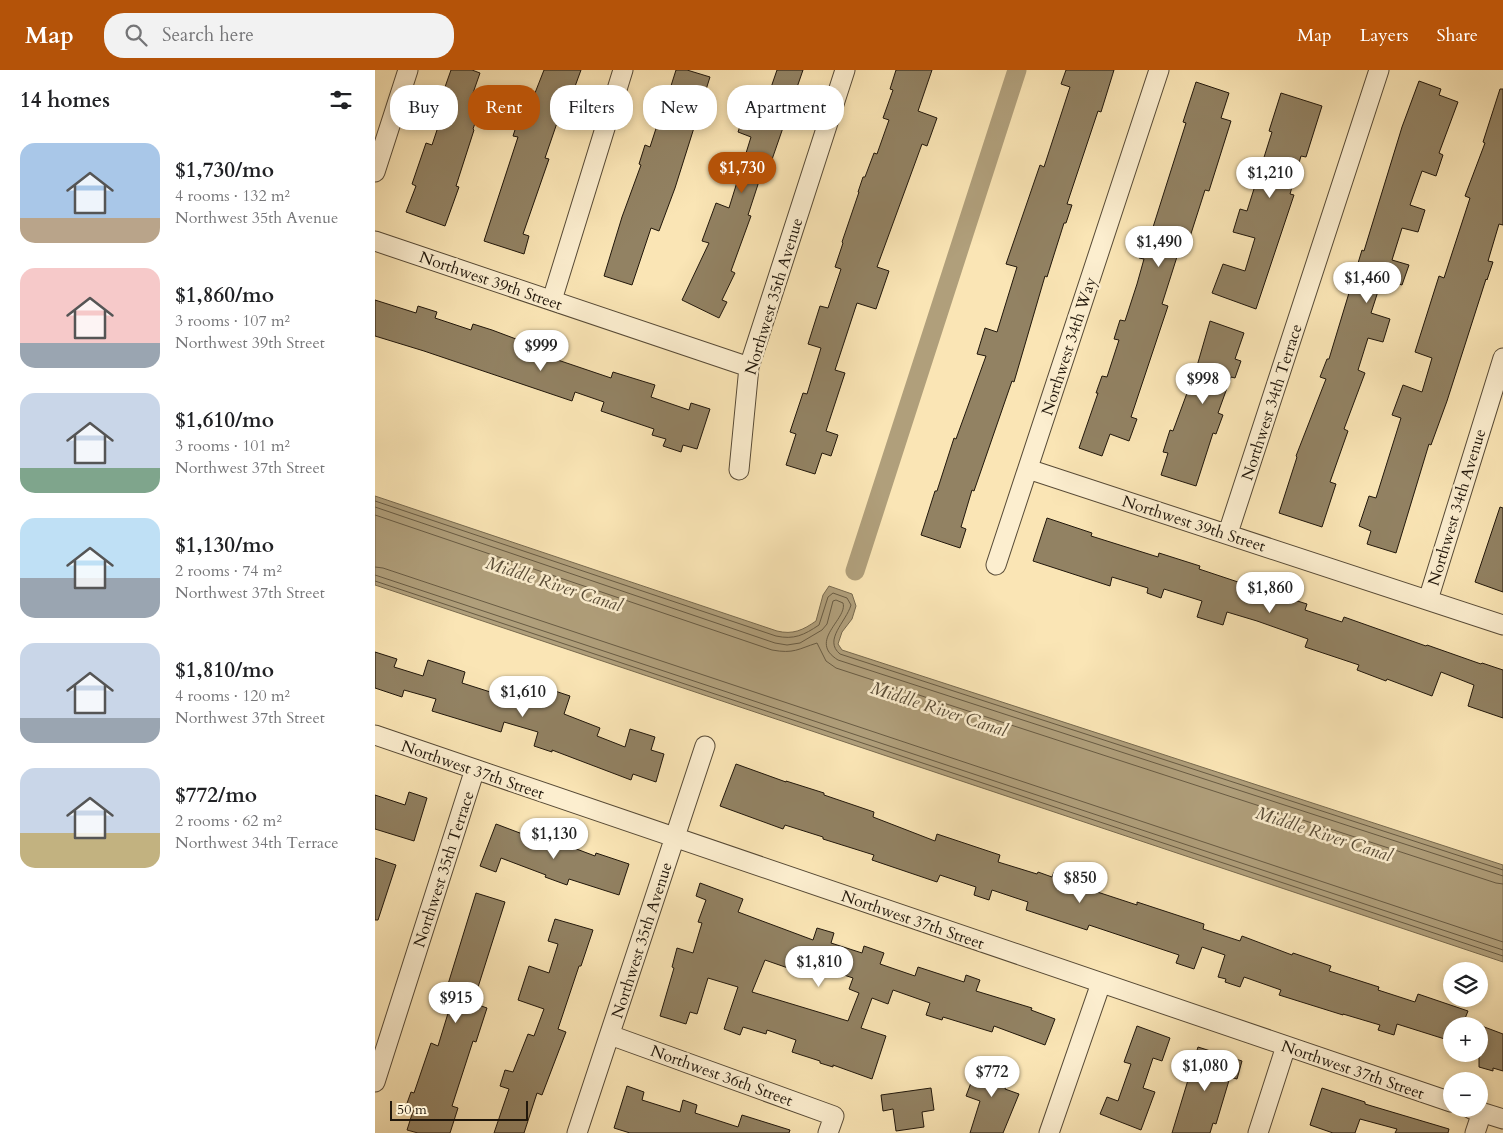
<!DOCTYPE html>
<html lang="en">
<head>
<meta charset="utf-8">
<style>
	body { margin:0; font-family:Cardo,serif; background:#f2f2f2; color:#202124; height:100vh; display:flex; flex-direction:column; font-size:19px; white-space:nowrap }
	* { box-sizing:border-box; margin:0 }
	p { font-size:16px; color:#757577 }
	.icon { flex:none; width:28px; height:28px; fill:none; stroke:currentColor; stroke-width:2; stroke-linecap:round; stroke-linejoin:round }
	.map { position:relative; flex:1; overflow:hidden }
	.side { display:flex; flex-direction:column; background:#fff; width:375px }
	.side>* { flex:none }
	.hud { position:absolute; left:15px; top:15px; width:475px; height:45px; display:flex; gap:10px }
	.tools { position:absolute; left:1068px; top:892px; display:grid; gap:10px }
	.tools a { display:grid; place-items:center; width:45px; height:45px; border-radius:50%; background:#fff; box-shadow:0 2px 8px #0003; font-size:25px }
	.scale { position:absolute; left:15px; bottom:12px; width:138px; box-sizing:border-box; padding-left:5px; border:2px solid #21170b; border-top:0; font-size:14px; line-height:18px; white-space:nowrap; color:#21170b; -webkit-text-stroke:4px #fceecf; paint-order:stroke }
	.price { position:absolute; translate:-50% -42px; padding:0 11px; border-radius:18px; background:#fff; color:#222; font-size:16px; line-height:32px; filter:drop-shadow(0 1px 2px #0008) }
	.price::after { content:''; position:absolute; left:50%; top:30px; width:15px; height:11px; margin-left:-8px; background:inherit; clip-path:polygon(0 0,100% 0,50% 100%) }
	.price.active { background:#b45309; color:#fff }
	ul { padding:0; list-style:none }
	li { display:flex; align-items:center; gap:15px; height:125px; padding:0 20px }
	li span { display:grid; place-items:center; flex:none; width:140px; height:100px; border-radius:15px; color:#555 }
	li>.icon { margin-inline-start:auto }
	span .icon { width:60px; height:60px; fill:#fffc; stroke-width:1 }
	li b { font-size:21px }
	h2 { display:flex; justify-content:space-between; align-items:center; height:60px; padding:0 20px; font-size:21px }
	.tag { padding:0 18px; border-radius:20px; background:#fff; box-shadow:0 2px 8px #0003; font-size:18px; line-height:45px }
	.tag.active { background:#b45309; color:#fff }
	header { display:flex; align-items:center; gap:30px; box-sizing:border-box; height:70px; padding:0 25px; background:#b45309; color:#fff }
	header strong { font-size:24px }
	nav { display:flex; gap:28px; margin-inline-start:auto; font-size:18px }
	.search { width:350px; height:45px; background:#f2f2f2; display:flex; align-items:center; gap:12px; box-sizing:border-box; padding:0 18px; border-radius:20px; color:#757577; font-size:19px }
	main { display:flex; flex:1; min-height:0 }
	.map>svg:first-child { display:block }
	.water { fill:#b09f7b; stroke:#77694e }
	.lines { fill:none; stroke-linecap:round; stroke-linejoin:round }
	.shore { stroke:#685b43; stroke-width:1 }
	.canal { stroke:#b09f7b; stroke-width:19 }
	.building { fill:#928263; stroke:#21170b; fill-rule:evenodd }
	.minor-casing { stroke:#574a36; stroke-width:21 }
	.minor { stroke:#fceecf; stroke-width:19 }
	.labels { text-anchor:middle; stroke-width:5; stroke-linejoin:round; paint-order:stroke }
	.street-label { font-size:16px; fill:#21170b; stroke:#fceecf }
	.water-label { font-size:18px; font-style:italic; fill:#5a4d38; stroke:#fceecf }
</style>
</head>
<body>
<header>
<strong>Map</strong>
<div class="search"><svg class="icon" aria-label="search" viewBox="0 0 24 24"><circle cx="10" cy="10" r="6"/><path d="M15 15l6 6"/></svg>Search here</div>
<nav><a>Map</a><a>Layers</a><a>Share</a></nav>
</header>
<main>
<section class="side">
<h2>14 homes<svg class="icon" aria-label="filters" viewBox="0 0 24 24"><path d="M4 7h16M4 17h16"/><circle cx="9" cy="7" r="2"/><circle cx="15" cy="17" r="2"/></svg></h2>
<ul>
<li><span style="background:linear-gradient(#a9c7e8 75%,#b9a48a 0)"><svg class="icon" aria-label="home" viewBox="0 0 24 24"><path d="M3 11l9-7 9 7M6 9v11h12V9"/></svg></span><div><b>$1,730/mo</b><p>4 rooms · 132 m²</p><p>Northwest 35th Avenue</p></div></li>
<li><span style="background:linear-gradient(#f6c9c9 75%,#9aa5b1 0)"><svg class="icon" aria-label="home" viewBox="0 0 24 24"><path d="M3 11l9-7 9 7M6 9v11h12V9"/></svg></span><div><b>$1,860/mo</b><p>3 rooms · 107 m²</p><p>Northwest 39th Street</p></div></li>
<li><span style="background:linear-gradient(#c9d6e8 75%,#7fa58c 0)"><svg class="icon" aria-label="home" viewBox="0 0 24 24"><path d="M3 11l9-7 9 7M6 9v11h12V9"/></svg></span><div><b>$1,610/mo</b><p>3 rooms · 101 m²</p><p>Northwest 37th Street</p></div></li>
<li><span style="background:linear-gradient(#bfe0f5 60%,#9aa5b1 0)"><svg class="icon" aria-label="home" viewBox="0 0 24 24"><path d="M3 11l9-7 9 7M6 9v11h12V9"/></svg></span><div><b>$1,130/mo</b><p>2 rooms · 74 m²</p><p>Northwest 37th Street</p></div></li>
<li><span style="background:linear-gradient(#c9d6e8 75%,#9aa5b1 0)"><svg class="icon" aria-label="home" viewBox="0 0 24 24"><path d="M3 11l9-7 9 7M6 9v11h12V9"/></svg></span><div><b>$1,810/mo</b><p>4 rooms · 120 m²</p><p>Northwest 37th Street</p></div></li>
<li><span style="background:linear-gradient(#c9d6e8 65%,#c2b280 0)"><svg class="icon" aria-label="home" viewBox="0 0 24 24"><path d="M3 11l9-7 9 7M6 9v11h12V9"/></svg></span><div><b>$772/mo</b><p>2 rooms · 62 m²</p><p>Northwest 34th Terrace</p></div></li>
</ul>
</section>
<div class="map">
<svg width="1128" height="1063" viewBox="0 0 1128 1063">
	<rect width="100%" height="100%" fill="#fae5b5"/>
	<filter id="stains"><feTurbulence type="fractalNoise" baseFrequency=".004" numOctaves="4"/><feColorMatrix values="0 0 0 0 .2 0 0 0 0 .09 0 0 0 0 .02 0 0 0 .5 -.17"/></filter>
	<radialGradient id="worn" r=".72"><stop offset=".6" stop-color="#630" stop-opacity="0"/><stop offset="1" stop-color="#630" stop-opacity=".3"/></radialGradient>
	<!-- water -->
	<path class="water" d="M0 426 402 561C418 565 428 560 441 551L448 525 454 516 477 524 481 536 477 549 467 562 463 574 467 580 1128 795V892L0 515Z"/>
	<g class="lines">
		<!-- shore -->
		<path class="shore" d="M0 431 401 566C419 570 429 565 444 555L453 527 458 523 472 528 476 535C471 552 448 570 465 584L1128 800
			M0 437 400 573 412 575 425 573 447 560 452 554 458 531 461 530 468 533C473 549 432 571 463 590L1128 806
			M0 445 397 580C419 584 423 579 442 573L451 591 461 598 1121 813 1128 814
			M0 497 8 498 1128 872
			M0 505 1128 880
			M0 511 1128 886"/>
		<!-- canal -->
		<path class="canal" d="M480 501 642 0"/>
	</g>
	<!-- building -->
	<path class="building" d="M76 0H97L105 3 98 23 109 27 98 59 99 60 81 116 84 117 70 156 31 142 41 116 37 114 51 73 57 75 70 36 64 34Z
		M169 0H206L187 52 183 50 170 88 174 89 148 164 154 166 149 184 109 171 143 67 138 66 151 26 158 28Z
		M301 0H312L335 7 300 118 284 161 276 158 257 215 229 206 247 147 266 95 264 94 270 75 275 77 287 40 282 38 288 17 295 19Z
		M402 0H428L393 101 388 99 373 145 376 146 356 201 360 203 347 230 352 232 344 248 307 230 334 173 327 171 341 133 354 138 376 67 363 62 376 23 392 29Z
		M521 0H557L543 41 562 48 552 76 547 74 502 197 514 201 501 239 482 233 460 300 470 303 451 361 463 365 456 386 447 383 440 404 411 395 421 364 415 362 428 323 432 324 446 278 433 274 445 236 453 238 466 199 460 197 468 173 467 172 484 122H483L488 107H490L499 83 502 84 514 50 508 48 518 20 515 19Z
		M691 0H739L726 42 723 41 692 134 697 135 691 153H689L672 207 670 206 639 312 637 311 599 421 597 420 586 457 591 459 585 478 546 465 560 421H562L579 368 581 369 611 286 602 284 610 258 622 262 642 197 631 194 665 95 669 97 695 17 686 14Z
		M1044 11 1066 19 1064 25 1083 32 1064 83 1068 85 1061 106 1047 101 1035 135 1050 140 1043 162 1027 158 1017 190 1034 195 1027 215 1007 209 996 243 1015 249 1008 272 993 268 983 300 990 303 969 359 973 361 955 412 961 414 947 457 904 443 922 387 921 386 951 309 945 307 952 289H954L987 180 989 181 1027 57Z
		M821 12 854 23 846 48 856 51 834 121 830 120 813 173 807 171 787 234 793 236 756 347 762 349 754 371 735 364 727 386 704 378 723 323H721L727 306 732 307 744 270 739 269 745 250 750 251 762 214 769 189 764 188 769 172 773 173 811 53 808 52Z
		M1125 19H1128V155L1124 154 1113 191 1118 192 1112 210 1111 209 1072 331 1056 375 1054 374 1021 483 992 474 996 461 984 456 994 426 1001 428 1026 348 1017 345 1028 315 1047 322 1057 288 1040 282 1064 206 1069 208 1095 128 1090 126 1110 73 1108 72Z
		M906 23 947 36 931 87 926 86 915 124 919 125 881 239 837 223 848 194 870 201 880 168 858 162 865 139 872 141 897 62 894 61Z
		M0 230 41 243 43 236 62 242 60 248 96 260 98 254 117 260 141 269 140 273 169 282 168 285 236 308 238 302 280 315 276 327 314 340 316 333 335 339 322 379 308 375 306 382 288 376 291 369 277 365 279 359 226 341 229 332 200 322 197 331 49 281 0 266Z
		M835 251 869 263 860 289 866 291 860 308 856 307 843 343 848 345 841 364 838 363 821 416 786 405 793 383 788 382 795 360 798 361 822 296Z
		M1125 437 1128 438V522L1100 512Z
		M672 448 717 463 716 466 783 487 784 483 825 496 824 499 881 518 880 521 915 533 916 529 932 534 930 540 967 552 969 547 1051 576 1052 575 1106 594 1107 593 1128 600V648L1093 636 1099 615 1066 602 1057 626 1012 609 1011 611 982 600 984 595 930 577 933 569 882 551 852 542 848 555 822 547 827 531 789 519 786 528 772 523 773 518 737 507 735 516 658 491Z
		M0 582 22 589 19 597 48 606 53 590 90 602 87 613 150 633 153 624 176 632 180 621 195 626 189 644 225 658 222 666 250 677 255 659 280 667 276 680 289 684 281 712 258 704 256 710 177 680V682L159 676 163 662 129 652 126 662 57 641 61 629 29 620 27 627 0 618Z
		M361 694 411 712V711L449 723V725L499 742 498 747 560 771 562 764 625 785 623 792 662 804 663 802 677 807 679 802 702 810 701 815 762 835V832L829 854 828 859 865 871 867 866 917 885 918 883 956 896 954 901 1004 917 1003 920 1040 932 1043 924 1093 941 1087 956H1076V971L1022 954 1019 965 1003 960 1005 955 968 944V945L904 925 906 920 869 907 865 917 850 912 851 909 843 907 850 885 827 877 819 899 801 893 804 885 714 855 712 860 651 840 653 832 617 820 614 830 599 825 601 817 565 805 562 812 497 790 499 785 448 769V767L410 755 408 759 345 736Z
		M34 722 52 728 39 771 0 759V725L30 735Z
		M121 754 166 771 167 766 220 786 221 783 254 794 244 825 194 809 192 815 170 807 171 805 126 788 121 802 105 796Z
		M0 788 21 795 3 850H0Z
		M325 813 368 829 363 842 438 870 442 858 459 863 456 873 487 883 489 876 509 883 505 894 540 906 543 897 589 912 591 905 605 910 601 921 657 938 656 940 680 949 670 975 619 956 617 962 568 947 567 950 551 945 555 933 518 920 513 934 497 928 486 958 511 966 497 1009 458 995V997L445 993V991L417 982 421 970 392 960 391 964 368 957 365 965 349 959 363 917 333 908 322 944 315 942 311 954 285 946 299 898 297 897 302 878 318 883 327 853 323 852 331 830 321 826ZM417 888 478 908 474 919 484 923 473 951 377 922 390 890 413 898Z
		M101 823 130 832 98 933 112 938 101 972 98 971 77 1036 83 1038 75 1063H43L32 1060 39 1038 31 1036 36 1022 39 1023 56 973 63 976 74 940 66 937Z
		M180 849 218 860 206 896H204L183 959 191 962 167 1025 162 1023 149 1063H119L134 1019 125 1016 130 1000 138 1002 153 964 159 966 169 939 143 930 154 896 174 903 183 874 173 871Z
		M1104 955 1128 964V1001L1118 998V1001L1104 997Z
		M762 956 795 968 787 991 778 988 768 1018 780 1022 766 1060 725 1044 732 1027 743 1031 756 994 749 992Z
		M823 977 867 991 862 1009 855 1007 841 1054 838 1053 835 1063H797Z
		M605 989 636 1000 630 1019 644 1024 628 1063H595L605 1031 591 1026Z
		M252 1016 269 1022 267 1030 305 1042 308 1030 322 1035 320 1043 363 1057 367 1045 415 1060 414 1063H255L239 1058Z
		M556 1018 559 1040 547 1042 549 1057 521 1061 518 1039 508 1041 506 1025Z
		M947 1018 990 1032V1034L1074 1059 1073 1063H1020L1022 1059 985 1049 980 1063H958L935 1055Z"/>
	<g class="lines">
		<!-- minor casing -->
		<g class="minor-casing">
			<path id="minor" d="M0 102 33 0
				M0 171 374 297
				M177 230 248 0
				M653 399 1128 555
				M364 400 374 297 470 0
				M853 463 1004 0
				M621 495 784 0
				M1053 530 1128 288
				M0 665 1076 1032
				M235 965 459 1046 453 1063
				M0 1012 100 699
				M1096 1039 1128 1049
				M202 1063 330 676
				M674 1063 726 913
				M883 1063 911 976
				M1100 1063 1107 1042"/>
		</g>
		<!-- minor -->
		<use href="#minor" class="minor"/>
	</g>
	<g class="labels">
		<!-- street labels -->
		<g class="street-label">
			<text transform="translate(116 210) rotate(19)" y="6">Northwest 39th Street</text>
			<text transform="translate(398 226) rotate(-73)" y="6">Northwest 35th Avenue</text>
			<text transform="translate(693 276) rotate(-72)" y="6">Northwest 34th Way</text>
			<text transform="translate(896 332) rotate(-72)" y="6">Northwest 34th Terrace</text>
			<text transform="translate(1081 437) rotate(-73)" y="6">Northwest 34th Avenue</text>
			<text transform="translate(819 453) rotate(18)" y="6">Northwest 39th Street</text>
			<text transform="translate(98 699) rotate(19)" y="6">Northwest 37th Street</text>
			<text transform="translate(68 799) rotate(-72)" y="6">Northwest 35th Terrace</text>
			<text transform="translate(538 849) rotate(19)" y="6">Northwest 37th Street</text>
			<text transform="translate(266 870) rotate(-72)" y="6">Northwest 35th Avenue</text>
			<text transform="translate(978 999) rotate(19)" y="6">Northwest 37th Street</text>
			<text transform="translate(347 1005) rotate(20)" y="6">Northwest 36th Street</text>
		</g>
		<!-- water labels -->
		<g class="water-label">
			<text transform="translate(179 514) rotate(18)" y="6">Middle River Canal</text>
			<text transform="translate(564 639) rotate(18)" y="6">Middle River Canal</text>
			<text transform="translate(949 764) rotate(18)" y="6">Middle River Canal</text>
		</g>
	</g>
	<rect width="100%" height="100%" filter="url(#stains)"/>
	<rect width="100%" height="100%" fill="url(#worn)"/>
</svg>
<div class="tools">
<a><svg class="icon" aria-label="layers" viewBox="0 0 24 24"><path d="M12 4l9 5-9 5-9-5zM3 14l9 5 9-5"/></svg></a>
<a>+</a>
<a>−</a>
</div>
<div class="scale">50 m</div>
<b class="price active" style="left:367px;top:124px">$1,730</b>
<b class="price" style="left:895px;top:129px">$1,210</b>
<b class="price" style="left:784px;top:198px">$1,490</b>
<b class="price" style="left:992px;top:234px">$1,460</b>
<b class="price" style="left:166px;top:302px">$999</b>
<b class="price" style="left:828px;top:335px">$998</b>
<b class="price" style="left:895px;top:544px">$1,860</b>
<b class="price" style="left:148px;top:648px">$1,610</b>
<b class="price" style="left:179px;top:790px">$1,130</b>
<b class="price" style="left:705px;top:834px">$850</b>
<b class="price" style="left:444px;top:918px">$1,810</b>
<b class="price" style="left:81px;top:954px">$915</b>
<b class="price" style="left:830px;top:1022px">$1,080</b>
<b class="price" style="left:617px;top:1028px">$772</b>
<div class="hud">
<a class="tag">Buy</a>
<a class="tag active">Rent</a>
<a class="tag">Filters</a>
<a class="tag">New</a>
<a class="tag">Apartment</a>
</div>
</div>
</main>
</body>
</html>
